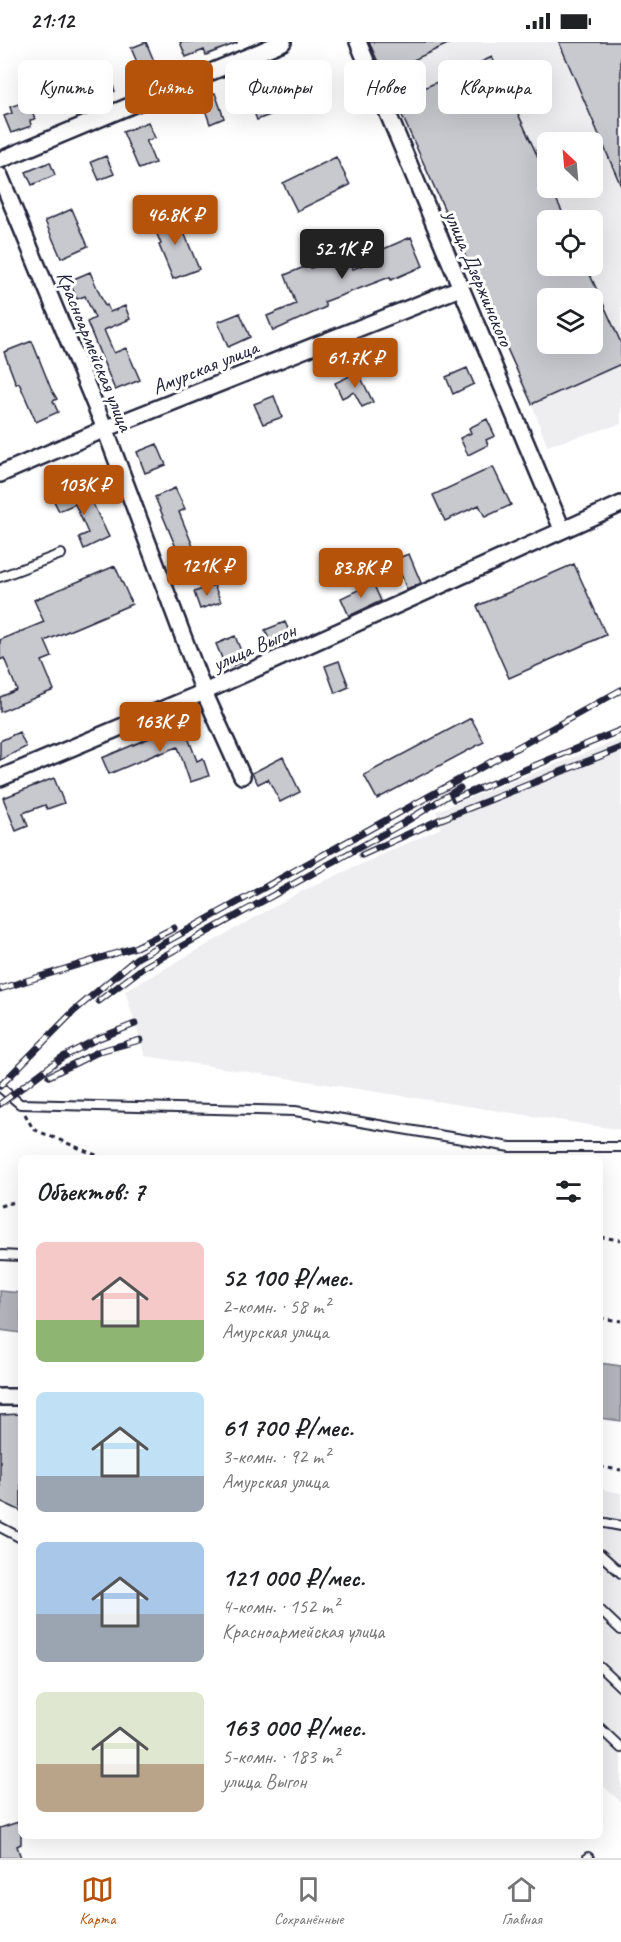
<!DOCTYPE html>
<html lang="ru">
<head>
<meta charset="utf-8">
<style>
	body { margin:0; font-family:Caveat,sans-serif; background:#f2f2f2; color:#202124; height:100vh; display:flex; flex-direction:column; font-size:22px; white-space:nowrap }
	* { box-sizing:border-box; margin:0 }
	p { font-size:20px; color:#757577 }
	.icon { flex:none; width:33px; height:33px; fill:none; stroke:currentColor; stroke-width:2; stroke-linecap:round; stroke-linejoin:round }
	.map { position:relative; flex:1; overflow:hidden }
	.side { position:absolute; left:18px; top:1113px; width:585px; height:684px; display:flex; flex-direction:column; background:#fff; border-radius:9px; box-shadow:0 6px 24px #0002 }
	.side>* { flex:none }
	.top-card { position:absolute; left:18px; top:18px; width:585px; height:54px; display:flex; gap:12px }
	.needle { width:39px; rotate:334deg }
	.controls { position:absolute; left:537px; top:90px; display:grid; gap:12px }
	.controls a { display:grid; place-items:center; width:66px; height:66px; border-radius:9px; background:#fff; box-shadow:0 6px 24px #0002; font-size:30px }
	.price { position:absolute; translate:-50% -51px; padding:0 14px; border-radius:6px; background:#b45309; color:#fff; font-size:20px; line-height:39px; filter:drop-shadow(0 2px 3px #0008) }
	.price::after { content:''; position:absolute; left:50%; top:36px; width:18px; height:14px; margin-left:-9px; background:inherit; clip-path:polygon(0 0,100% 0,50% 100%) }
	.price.on { background:#222; color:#fff }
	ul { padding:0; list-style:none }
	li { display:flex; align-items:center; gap:18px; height:150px; padding:0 18px }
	li span { display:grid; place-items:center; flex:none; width:168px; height:120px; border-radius:9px; color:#555 }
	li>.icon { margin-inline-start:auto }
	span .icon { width:72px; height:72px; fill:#fffc; stroke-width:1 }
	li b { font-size:26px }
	h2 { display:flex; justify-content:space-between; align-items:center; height:72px; padding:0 18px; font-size:26px }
	.chip { padding:0 21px; border-radius:9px; background:#fff; box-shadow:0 6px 24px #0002; font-size:21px; line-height:54px }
	.chip.on { background:#b45309; color:#fff }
	.status { display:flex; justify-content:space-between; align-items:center; height:42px; padding:0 30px; background:#fff; direction:ltr }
	.status svg { height:16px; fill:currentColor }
	.tabs { display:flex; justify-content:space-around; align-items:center; height:84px; border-top:2px solid #e0e0e0; background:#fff; font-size:16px; color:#757577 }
	.tabs a { display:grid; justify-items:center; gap:3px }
	.tabs .on { color:#b45309 }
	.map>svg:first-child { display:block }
	.built { fill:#eeeef1; fill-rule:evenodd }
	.water { fill:#b4b4bc; stroke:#7a7a88; stroke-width:1.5 }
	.building { fill:#c8c8cf; stroke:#22223b; stroke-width:1.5; fill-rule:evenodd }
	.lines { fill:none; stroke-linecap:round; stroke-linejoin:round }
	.lane-casing { stroke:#22223b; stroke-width:12 }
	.street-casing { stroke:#22223b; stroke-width:20 }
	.path { stroke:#22223b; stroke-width:3; stroke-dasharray:4.5 4.5; stroke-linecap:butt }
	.lane { stroke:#fff; stroke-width:8 }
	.street { stroke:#fff; stroke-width:15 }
	.rail-casing { stroke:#22223b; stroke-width:7 }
	.rail { stroke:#fff; stroke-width:4.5; stroke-dasharray:14; stroke-linecap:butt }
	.labels { text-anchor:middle; stroke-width:6; stroke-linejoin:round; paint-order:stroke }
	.street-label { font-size:21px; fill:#22223b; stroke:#fff }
</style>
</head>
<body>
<div class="status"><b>21:12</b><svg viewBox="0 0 49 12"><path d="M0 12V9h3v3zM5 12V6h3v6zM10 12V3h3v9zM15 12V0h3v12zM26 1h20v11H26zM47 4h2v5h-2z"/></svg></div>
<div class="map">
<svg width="621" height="1816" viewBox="0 0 621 1816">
	<rect width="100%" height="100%" fill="#fff"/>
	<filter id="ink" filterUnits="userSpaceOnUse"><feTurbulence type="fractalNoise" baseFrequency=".0167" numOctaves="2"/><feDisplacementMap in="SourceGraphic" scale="12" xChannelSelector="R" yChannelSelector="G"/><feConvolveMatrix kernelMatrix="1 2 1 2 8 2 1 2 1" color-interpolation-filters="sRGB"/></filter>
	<g filter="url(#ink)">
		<!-- built -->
		<path class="built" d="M369 0H621V382L547 404 532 362ZM548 100H592V146H548ZM548 178H592V224H548ZM548 256H592V302H548Z
			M621 697V1088L145 1014 125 949 300 850 441 786 436 769Z
			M600 1447 621 1451V1760L600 1741Z"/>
		<!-- water -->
		<path class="water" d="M0 1249 21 1251V1291L0 1288Z
			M600 1321 621 1324V1379L600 1376Z"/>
		<!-- building -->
		<path class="building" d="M146 0 159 31 144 37 131 6Z
			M180 0H237V1L206 13 204 8 186 15Z
			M369 0H452L411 19 424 46 492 15 548 137V146H551L566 178H548V224H586L621 301V322L532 362ZM548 256H592V302H548Z
			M559 0H621V144Z
			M106 26 115 49 67 68 57 42 85 31 87 34Z
			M265 32 280 69 257 78 243 41Z
			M215 51 224 76 210 82 201 56Z
			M28 59 35 77 30 78 31 84 11 91 4 74 12 71 10 65Z
			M148 80 155 96 146 99 155 121 139 127 123 90Z
			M106 114 114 132 99 138 91 120Z
			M336 115 350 143 297 169 283 141Z
			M50 120 55 133 32 143 26 130Z
			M72 167 88 204 61 216 45 179Z
			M176 171 199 227 173 237 159 203 161 202 152 180Z
			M411 195 423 224 391 238 390 235 324 260 326 265 273 289 267 274 296 262 285 233 309 223 311 226 348 212 353 227 381 216 379 209Z
			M90 230 105 264 107 263 110 270 125 264 130 277 104 288 114 311 126 306 140 338 115 348 87 280 95 276 85 254 77 257 69 239Z
			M240 271 250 295 228 305 218 280Z
			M32 299 51 347 57 357 53 359 58 370 36 380 19 341 16 342 4 310Z
			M467 326 474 342 453 352 446 335Z
			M358 330 373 360 362 365 354 350 342 356 335 341Z
			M274 354 282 375 263 382 254 362Z
			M487 377 495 394 486 398 488 403 468 413 460 396 471 391 469 386Z
			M157 402 166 423 145 431 137 410Z
			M493 425 511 463 485 475 479 463 445 479 433 453Z
			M82 444 89 462 92 460 109 495 84 507 79 495 88 491 75 462 59 469 53 457Z
			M175 446 185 467 179 470 195 509 180 515 155 455Z
			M409 512 421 541 407 548 395 517Z
			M574 522 606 593 509 636 477 564Z
			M115 524 132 562 45 599 52 615 42 619 54 648 0 670V655L17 648 4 616 0 618V598L44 580 34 558Z
			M373 541 381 559 349 574 341 556Z
			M214 543 221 560 200 567 194 550Z
			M285 580 293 598 273 606 265 588Z
			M235 594 245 619 226 626 216 602Z
			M339 619 349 645 335 651 325 624Z
			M471 676 484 700 377 757 364 733Z
			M183 682 197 719 203 716 209 734 190 740 178 705 159 712V711L109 732 102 716Z
			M19 690 26 705 0 718V699Z
			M283 715 300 750 280 760 268 737 258 742 252 731Z
			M54 736 64 761 47 767 45 763 23 771 28 784 16 789 3 756Z
			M21 1372V1469L0 1459V1373Z
			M21 1779V1802L17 1804 21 1816H0V1786Z"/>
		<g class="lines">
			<!-- lane casing -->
			<g class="lane-casing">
				<path id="lane" d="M0 535 61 512
					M0 1045 20 1062 295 1069 510 1105H621
					M0 1213 21 1214
					M600 1480 621 1484
					M0 1485 21 1496
					M600 1512 621 1531
					M600 1568 621 1588
					M600 1625 621 1645
					M600 1686 621 1706
					M588 1815 589 1816"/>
			</g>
			<!-- street casing -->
			<g class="street-casing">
				<path id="street" d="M358 0 562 487
					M0 118 283 0
					M0 134 105 387 204 650 242 734
					M0 432 105 387 460 246
					M0 736 204 650 621 462
					M0 1355H21"/>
			</g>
			<!-- path -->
			<path class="path" d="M25 1072 33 1087 103 1116
				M0 1164 21 1158
				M600 1195 621 1198
				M600 1276 621 1279
				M600 1425 621 1428"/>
			<!-- lane -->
			<use href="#lane" class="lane"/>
			<!-- street -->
			<use href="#street" class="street"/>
			<!-- rail casing -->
			<g class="rail-casing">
				<path id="rail" d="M454 757 621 688
					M362 813 439 778 621 706
					M0 947 136 905 174 886
					M99 959 144 925 405 780 460 746
					M49 1034 100 1009 140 998
					M0 1044 74 969 137 916 621 648
					M0 1062 61 1016 97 997 135 982"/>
			</g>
			<!-- rail -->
			<use href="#rail" class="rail"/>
		</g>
	</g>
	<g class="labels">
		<!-- street labels -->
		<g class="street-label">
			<text transform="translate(479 236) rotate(67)" y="7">улица Дзержинского</text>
			<text transform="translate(95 309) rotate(68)" y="7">Красноармейская улица</text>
			<text transform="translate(205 325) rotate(-22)" y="7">Амурская улица</text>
			<text transform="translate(254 605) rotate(-24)" y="7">улица Выгон</text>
		</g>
	</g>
</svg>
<div class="controls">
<a><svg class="needle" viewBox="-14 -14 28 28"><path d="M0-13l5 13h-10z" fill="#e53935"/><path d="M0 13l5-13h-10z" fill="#757577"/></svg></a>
<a><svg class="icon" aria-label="locate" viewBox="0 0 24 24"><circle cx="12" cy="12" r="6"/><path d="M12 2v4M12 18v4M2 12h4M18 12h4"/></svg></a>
<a><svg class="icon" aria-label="layers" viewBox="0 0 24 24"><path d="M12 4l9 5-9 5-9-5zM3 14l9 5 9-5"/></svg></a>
</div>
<b class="price" style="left:175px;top:204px">46.8K ₽</b>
<b class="price on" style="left:342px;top:238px">52.1K ₽</b>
<b class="price" style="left:355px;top:347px">61.7K ₽</b>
<b class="price" style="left:84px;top:474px">103K ₽</b>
<b class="price" style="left:207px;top:555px">121K ₽</b>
<b class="price" style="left:361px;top:557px">83.8K ₽</b>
<b class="price" style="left:160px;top:711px">163K ₽</b>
<div class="top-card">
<a class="chip">Купить</a>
<a class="chip on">Снять</a>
<a class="chip">Фильтры</a>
<a class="chip">Новое</a>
<a class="chip">Квартира</a>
</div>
<section class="side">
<h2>Объектов: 7<svg class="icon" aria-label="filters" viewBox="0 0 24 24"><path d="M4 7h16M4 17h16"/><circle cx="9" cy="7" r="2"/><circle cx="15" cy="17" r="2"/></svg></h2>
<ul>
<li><span style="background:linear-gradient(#f6c9c9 65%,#8fb573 0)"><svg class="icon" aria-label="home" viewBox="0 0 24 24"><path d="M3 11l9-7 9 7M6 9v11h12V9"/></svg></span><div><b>52 100 ₽/мес.</b><p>2-комн. · 58 m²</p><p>Амурская улица</p></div></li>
<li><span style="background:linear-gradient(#bfe0f5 70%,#9aa5b1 0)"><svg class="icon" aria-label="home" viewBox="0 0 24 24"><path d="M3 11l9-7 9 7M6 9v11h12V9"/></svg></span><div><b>61 700 ₽/мес.</b><p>3-комн. · 92 m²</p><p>Амурская улица</p></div></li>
<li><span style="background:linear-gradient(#a9c7e8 60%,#9aa5b1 0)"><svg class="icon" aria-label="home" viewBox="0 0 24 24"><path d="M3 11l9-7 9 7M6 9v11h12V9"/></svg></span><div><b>121 000 ₽/мес.</b><p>4-комн. · 152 m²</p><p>Красноармейская улица</p></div></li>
<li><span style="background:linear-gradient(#dfe7d0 60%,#b9a48a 0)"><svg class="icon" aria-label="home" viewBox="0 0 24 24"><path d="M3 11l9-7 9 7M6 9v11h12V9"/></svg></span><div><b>163 000 ₽/мес.</b><p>5-комн. · 183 m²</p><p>улица Выгон</p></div></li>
</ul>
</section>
</div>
<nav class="tabs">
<a class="on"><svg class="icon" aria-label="map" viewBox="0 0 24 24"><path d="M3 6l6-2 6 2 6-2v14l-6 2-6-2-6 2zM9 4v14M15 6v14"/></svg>Карта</a>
<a><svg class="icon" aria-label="saved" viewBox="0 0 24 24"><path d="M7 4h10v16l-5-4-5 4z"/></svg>Сохранённые</a>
<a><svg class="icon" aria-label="home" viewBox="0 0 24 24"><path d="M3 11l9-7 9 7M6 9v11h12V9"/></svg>Главная</a>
</nav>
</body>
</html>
